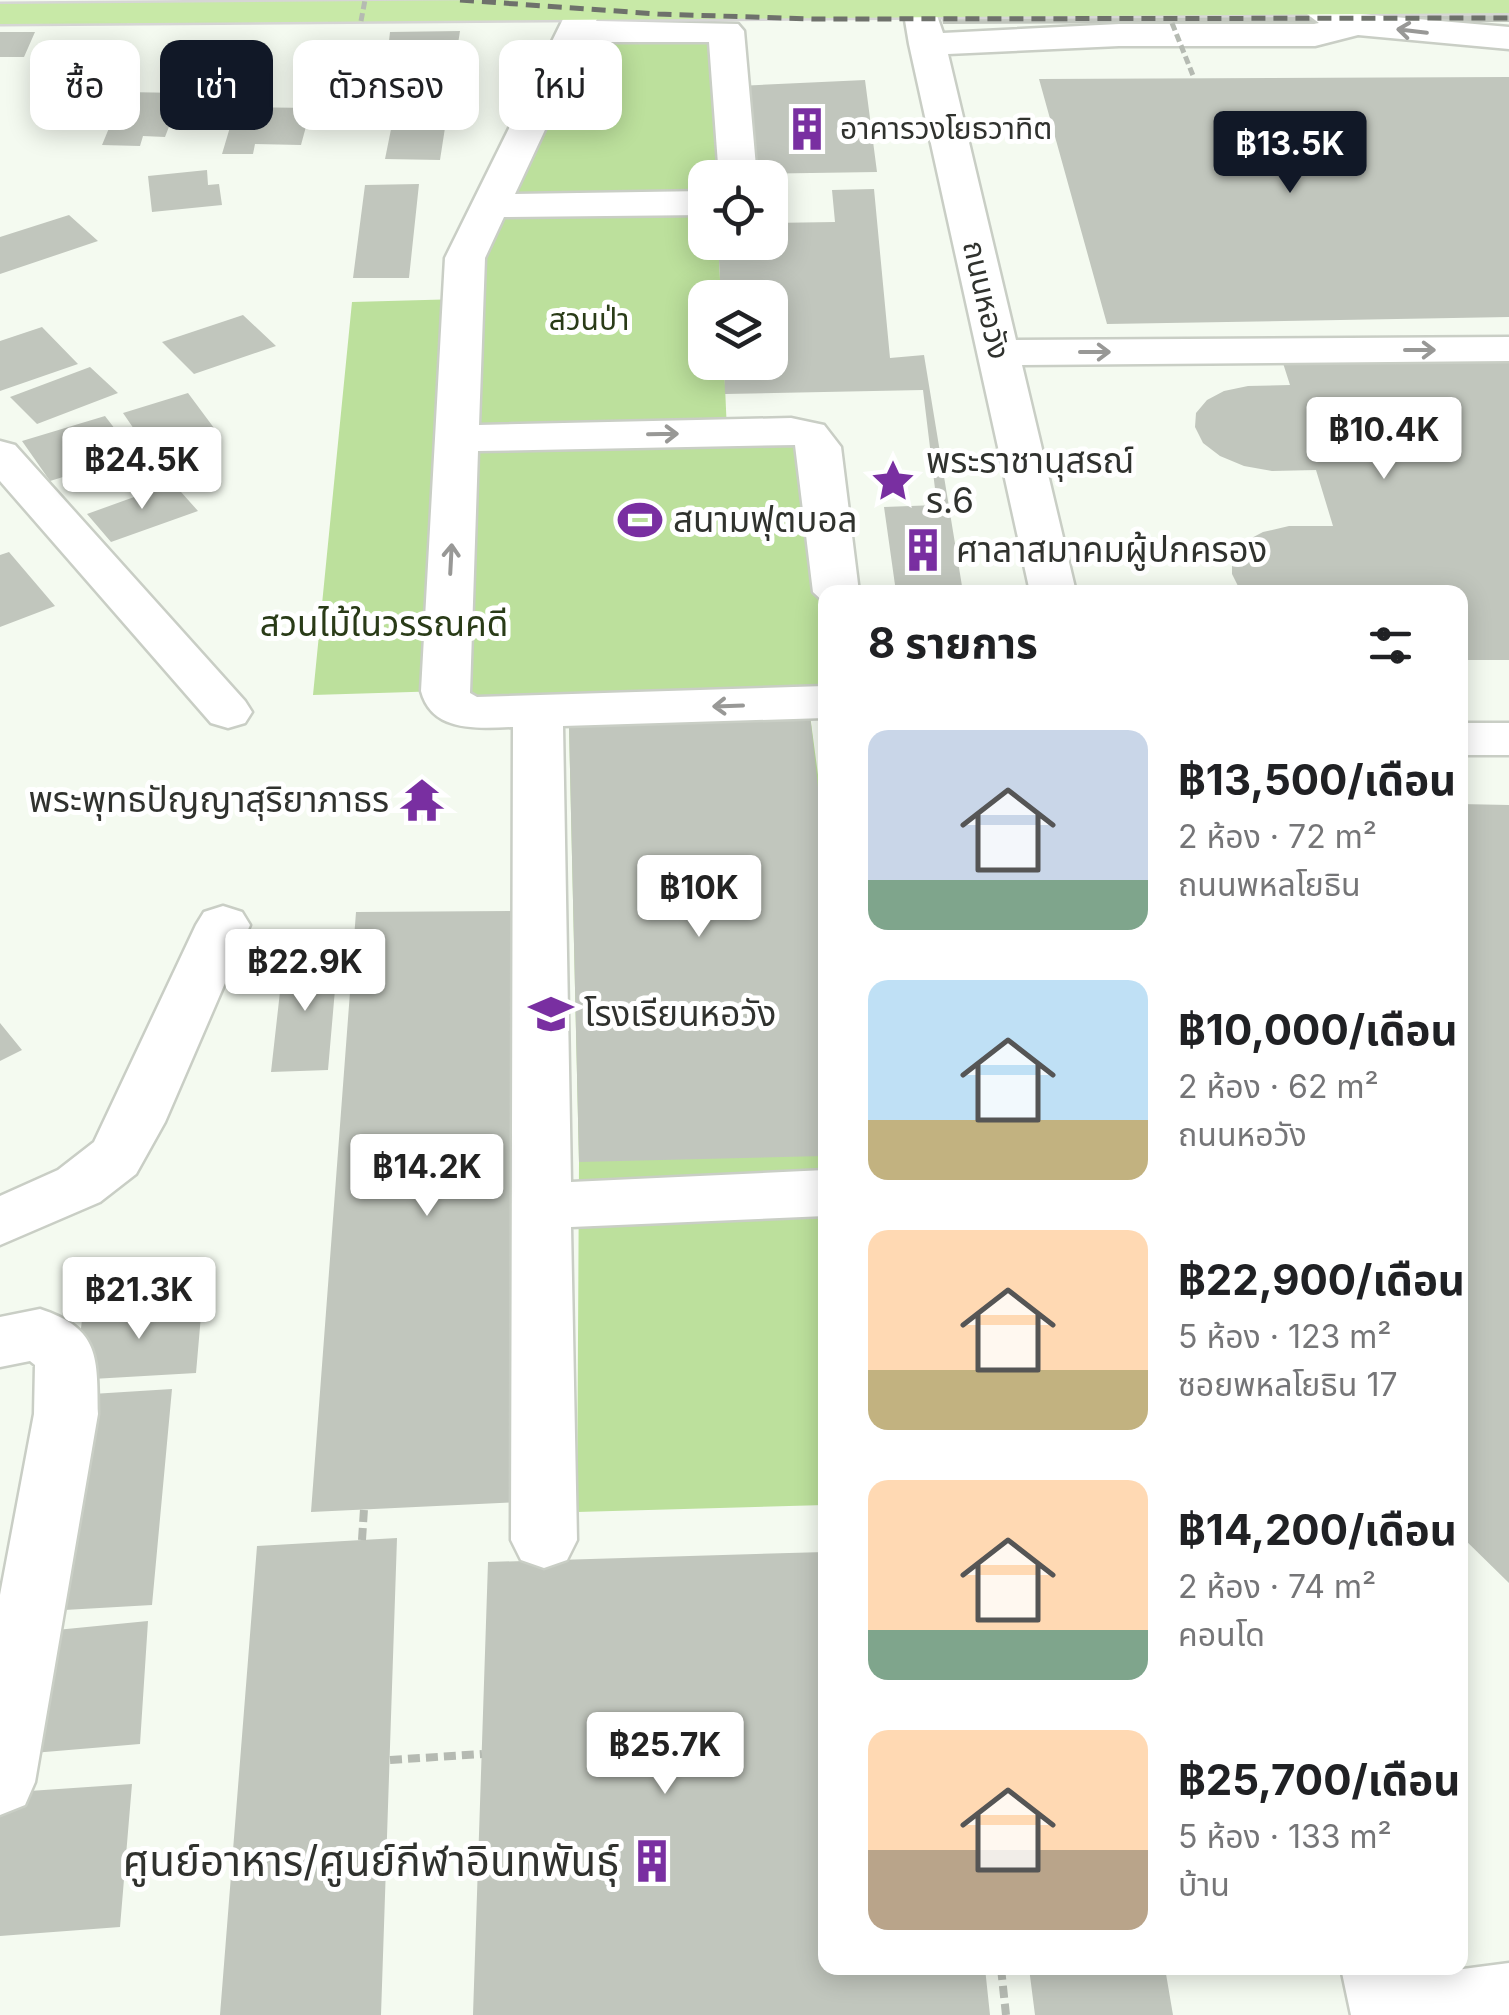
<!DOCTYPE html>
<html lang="th">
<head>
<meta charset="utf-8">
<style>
	body { margin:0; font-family:Inter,"Noto Sans Thai",sans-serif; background:#f6f6f6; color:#202124; height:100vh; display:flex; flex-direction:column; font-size:38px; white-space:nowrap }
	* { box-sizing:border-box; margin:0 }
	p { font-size:32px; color:#757577 }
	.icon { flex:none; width:55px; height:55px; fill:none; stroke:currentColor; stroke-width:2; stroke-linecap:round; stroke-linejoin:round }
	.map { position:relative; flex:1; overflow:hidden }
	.side { position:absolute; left:818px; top:585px; width:650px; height:1390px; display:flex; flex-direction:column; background:#fff; border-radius:20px; box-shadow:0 5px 25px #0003 }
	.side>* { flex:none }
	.guide { position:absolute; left:30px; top:40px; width:638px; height:90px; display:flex; gap:20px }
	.tools { position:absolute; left:688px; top:160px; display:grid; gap:20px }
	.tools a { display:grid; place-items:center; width:100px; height:100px; border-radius:20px; background:#fff; box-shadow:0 5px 25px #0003; font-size:50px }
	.price { position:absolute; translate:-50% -85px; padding:0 22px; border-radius:10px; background:#fff; color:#222; font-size:32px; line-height:65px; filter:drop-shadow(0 2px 5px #0008) }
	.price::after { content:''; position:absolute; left:50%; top:60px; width:30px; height:22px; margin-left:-15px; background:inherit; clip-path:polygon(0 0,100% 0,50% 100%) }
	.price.selected { background:#111827; color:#fff }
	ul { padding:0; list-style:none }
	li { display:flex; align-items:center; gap:30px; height:250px; padding:0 50px }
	li span { display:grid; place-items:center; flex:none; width:280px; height:200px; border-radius:20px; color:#555 }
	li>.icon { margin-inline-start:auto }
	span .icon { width:120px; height:120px; fill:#fffc; stroke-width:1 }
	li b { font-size:42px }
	h2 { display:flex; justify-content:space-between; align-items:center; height:120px; padding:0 50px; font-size:42px }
	.tag { padding:0 35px; border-radius:20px; background:#fff; box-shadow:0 5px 25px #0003; font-size:35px; line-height:90px }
	.tag.selected { background:#111827; color:#fff }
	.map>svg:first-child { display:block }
	.green { fill:#bce09c }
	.building { fill:#c1c6bd }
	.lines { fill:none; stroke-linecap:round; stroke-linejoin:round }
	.minor-casing { stroke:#c9cec5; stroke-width:5 }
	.major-casing { stroke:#d6d6d5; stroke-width:5 }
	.path { stroke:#b5bab2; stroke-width:8; stroke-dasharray:12 6; stroke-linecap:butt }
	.minor { fill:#fff; fill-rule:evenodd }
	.major { fill:#c8e9a7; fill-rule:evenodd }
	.rail { stroke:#6e716b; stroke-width:5; stroke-dasharray:14 8; stroke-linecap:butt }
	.path-bridge { stroke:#b5bab2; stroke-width:5; stroke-dasharray:8 4; stroke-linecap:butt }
	.oneway { stroke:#989896 }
	.labels { text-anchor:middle; stroke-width:10; stroke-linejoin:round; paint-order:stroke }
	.far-poi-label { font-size:30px; fill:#30322e; stroke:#fff; text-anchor:start }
	.far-street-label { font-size:30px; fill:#30322e; stroke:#fff }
	.far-park-label { font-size:30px; fill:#293b17; stroke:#fff }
	.poi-label { font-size:35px; fill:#30322e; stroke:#fff; text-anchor:start }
	.park-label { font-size:35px; fill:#293b17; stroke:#fff }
	.near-poi-label { font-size:42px; fill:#30322e; stroke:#fff; text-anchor:end }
</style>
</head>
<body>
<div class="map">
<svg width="1509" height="2015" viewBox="0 0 1509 2015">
	<rect width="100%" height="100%" fill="#f4faf0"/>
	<!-- green -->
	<path class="green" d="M726 31 738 177 705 178V242L718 243 721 297 705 298V362L724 363 727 432 819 447 836 592H825V702L457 709 444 691 313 695 352 302 461 299 465 258 576 32Z
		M810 715 825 827V1505L577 1512 579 1162 569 726Z"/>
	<!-- building -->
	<path class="building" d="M939 0H1509V22L943 24Z
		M460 31 440 160 385 159 407 50H388L390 32Z
		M0 32H35L24 57H0Z
		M1509 77V317L1107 324 1039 79Z
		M865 80 877 172 747 174 738 86Z
		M124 92 182 93 165 137 143 136 140 146 102 145Z
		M236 107 311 108 301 145 255 144 253 154H222Z
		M207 170 208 185 219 184 222 205 152 212 148 176Z
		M419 184 409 278H353L365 185Z
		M874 189 890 358 924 355 963 592H896L884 507 937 505 923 390 725 394 724 362H770V298H721L718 242H770V223L835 222 832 190Z
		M69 215 98 241 0 274V237Z
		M243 315 276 346 194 374 162 342Z
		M42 327 78 364 0 391V341Z
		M1282 360 1509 361V660H1460V592H1241L1232 574V557L1244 542 1263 532 1289 526H1333L1316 470 1272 471 1244 466 1220 456 1203 443 1195 427 1196 413 1207 400 1224 391 1248 386 1290 385Z
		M90 367 118 393 37 424 10 397Z
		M188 393 214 428 147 448 123 413Z
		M105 416 135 455 50 481 22 441Z
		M173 483 198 511 111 542 87 514Z
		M9 552 55 606 0 627V555Z
		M810 715 825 850V1156L579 1162 569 726Z
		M1460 804 1509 805V1583L1460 1535Z
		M525 911 519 1502 311 1512 356 912Z
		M338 955 328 1070 271 1072 284 956Z
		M0 1023 22 1050 0 1061Z
		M202 1304 196 1373 75 1380 83 1311Z
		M172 1389 152 1605 47 1611 76 1395Z
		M397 1538 381 2015H220L257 1546Z
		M825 1552V1968H985L990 2015H473L488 1562Z
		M148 1621 140 1744 33 1753 46 1631Z
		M132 1784 120 1927 0 1936V1793Z
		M1029 1968H1165L1173 2015H1035Z"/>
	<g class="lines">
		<!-- minor casing -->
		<g class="minor-casing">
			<path id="minor" d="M584 1 596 4 601 11 596 21 738 24 744 31 757 178H719L709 42H586L515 194 705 191V215L504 217 485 258 479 425 791 418 824 425 841 447 859 592H825V603L813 592 795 445 478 451 470 693 477 697 825 686V718L563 726 571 1182 825 1170V1216L571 1227 577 1540 567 1560 544 1568 521 1560 511 1540 513 727C478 728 432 733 421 691L445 258 567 11 572 4Z
				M908 1H932L943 33 1119 24H1314L1319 23 1307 14 1312 7 1324 4 1360 14 1509 27V49L1358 35 1315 46H1119L948 54 1016 340 1509 337V361L1022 365 1076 592H1030L909 44 903 8Z
				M0 441 15 445 245 701 252 712 245 723 228 728 211 723 0 481Z
				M1460 723H1509V755H1460Z
				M223 906 242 912 250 925 165 1122 136 1174 100 1202 0 1245V1196L58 1170 94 1142 196 925 204 912Z
				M40 1309C101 1329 97 1358 98 1414L35 1782 25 1805 0 1815V1595L34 1414 35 1365 30 1361 0 1367V1317Z
				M1509 1963V2015H1351L1341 1968H1415L1417 1975Z"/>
		</g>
		<!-- major casing -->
		<g class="major-casing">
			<path id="major" d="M497 0H1509V13L0 24V4Z"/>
		</g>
		<!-- path -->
		<path class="path" d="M362 1540 364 1509
			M390 1760 482 1754
			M1001 1968 1006 2015"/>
		<!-- minor -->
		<use href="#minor" class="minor"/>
		<!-- major -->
		<use href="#major" class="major"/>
		<!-- rail -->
		<path class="rail" d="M460 0 658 14 812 19 1509 18"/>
		<!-- path-bridge -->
		<path class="path-bridge" d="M361 21 365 0
			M1172 23 1194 78"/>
	</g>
	<!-- one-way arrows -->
	<defs><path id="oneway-shaft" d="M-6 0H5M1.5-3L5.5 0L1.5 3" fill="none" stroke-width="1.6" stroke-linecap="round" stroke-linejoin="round" transform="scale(2.5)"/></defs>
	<g class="oneway">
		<use href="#oneway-shaft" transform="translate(1412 31) rotate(-173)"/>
		<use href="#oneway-shaft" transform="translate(1420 350)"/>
		<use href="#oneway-shaft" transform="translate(1095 352)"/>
		<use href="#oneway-shaft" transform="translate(663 434) rotate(-1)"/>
		<use href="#oneway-shaft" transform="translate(451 559) rotate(-87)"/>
		<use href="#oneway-shaft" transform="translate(728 706) rotate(178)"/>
	</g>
	<!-- icons -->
	<defs>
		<g id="building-bare" transform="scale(3.45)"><path d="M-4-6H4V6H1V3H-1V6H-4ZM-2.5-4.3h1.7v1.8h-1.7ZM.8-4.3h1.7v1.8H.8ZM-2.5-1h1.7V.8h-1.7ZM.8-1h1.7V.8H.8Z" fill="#792fa1" stroke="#fff" stroke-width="2.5" paint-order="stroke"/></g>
		<g id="sight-bare" transform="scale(3.45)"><path d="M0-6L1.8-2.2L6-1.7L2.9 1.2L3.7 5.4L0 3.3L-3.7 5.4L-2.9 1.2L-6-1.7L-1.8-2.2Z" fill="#792fa1" stroke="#fff" stroke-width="2.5" paint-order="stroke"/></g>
		<g id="stadium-bare" transform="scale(3.45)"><path d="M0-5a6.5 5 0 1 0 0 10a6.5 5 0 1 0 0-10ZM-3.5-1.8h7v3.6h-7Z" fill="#792fa1" stroke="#fff" stroke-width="2.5" paint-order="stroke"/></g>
		<g id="temple-bare" transform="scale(3.45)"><path d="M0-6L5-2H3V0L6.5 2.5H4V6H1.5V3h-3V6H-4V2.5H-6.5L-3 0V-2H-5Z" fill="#792fa1" stroke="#fff" stroke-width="2.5" paint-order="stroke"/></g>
		<g id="school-bare" transform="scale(3.45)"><path d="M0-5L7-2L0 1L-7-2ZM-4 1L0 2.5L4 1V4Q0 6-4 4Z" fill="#792fa1" stroke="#fff" stroke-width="2.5" paint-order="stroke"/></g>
	</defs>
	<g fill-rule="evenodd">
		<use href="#building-bare" x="807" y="129"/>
		<use href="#sight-bare" x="893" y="481"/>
		<use href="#stadium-bare" x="640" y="520"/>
		<use href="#building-bare" x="923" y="550"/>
		<use href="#temple-bare" x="422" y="800"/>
		<use href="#school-bare" x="551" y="1014"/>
		<use href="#building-bare" x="652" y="1861"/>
	</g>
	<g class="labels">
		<!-- far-poi labels -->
		<g class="far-poi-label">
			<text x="840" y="139">อาคารวงโยธวาทิต</text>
		</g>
		<!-- far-street labels -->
		<g class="far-street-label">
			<text transform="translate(986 300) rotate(77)" y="10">ถนนหอวัง</text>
		</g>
		<!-- far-park labels -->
		<g class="far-park-label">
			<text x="589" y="330">สวนป่า</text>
		</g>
		<!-- poi labels -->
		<g class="poi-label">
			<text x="926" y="473">พระราชานุสรณ์<tspan x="926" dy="40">ร.6</tspan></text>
			<text x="673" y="532">สนามฟุตบอล</text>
			<text x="956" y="562">ศาลาสมาคมผู้ปกครอง</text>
			<text x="389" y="812" text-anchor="end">พระพุทธปัญญาสุริยาภาธร</text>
			<text x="584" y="1026">โรงเรียนหอวัง</text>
		</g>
		<!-- park labels -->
		<g class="park-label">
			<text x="384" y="636">สวนไม้ในวรรณคดี</text>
		</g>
		<!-- near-poi labels -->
		<g class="near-poi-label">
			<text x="619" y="1876">ศูนย์อาหาร/ศูนย์กีฬาอินทพันธุ์</text>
		</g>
	</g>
</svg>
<div class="tools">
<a><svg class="icon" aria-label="locate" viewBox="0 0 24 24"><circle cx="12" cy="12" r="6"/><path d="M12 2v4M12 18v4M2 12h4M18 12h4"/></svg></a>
<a><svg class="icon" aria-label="layers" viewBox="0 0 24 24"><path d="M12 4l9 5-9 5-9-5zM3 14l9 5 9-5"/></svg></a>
</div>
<b class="price selected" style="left:1290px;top:196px">฿13.5K</b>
<b class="price" style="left:1384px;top:482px">฿10.4K</b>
<b class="price" style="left:142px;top:512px">฿24.5K</b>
<b class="price" style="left:699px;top:940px">฿10K</b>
<b class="price" style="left:305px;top:1014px">฿22.9K</b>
<b class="price" style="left:427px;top:1219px">฿14.2K</b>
<b class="price" style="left:139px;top:1342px">฿21.3K</b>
<b class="price" style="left:665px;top:1797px">฿25.7K</b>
<div class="guide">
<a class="tag">ซื้อ</a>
<a class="tag selected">เช่า</a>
<a class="tag">ตัวกรอง</a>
<a class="tag">ใหม่</a>
</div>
<section class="side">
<h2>8 รายการ<svg class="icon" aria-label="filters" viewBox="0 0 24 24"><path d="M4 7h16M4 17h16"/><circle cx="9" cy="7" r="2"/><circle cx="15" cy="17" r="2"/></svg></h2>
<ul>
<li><span style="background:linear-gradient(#c9d6e8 75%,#7fa58c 0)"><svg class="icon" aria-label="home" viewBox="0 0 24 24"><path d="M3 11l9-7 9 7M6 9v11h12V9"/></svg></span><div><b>฿13,500/เดือน</b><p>2 ห้อง · 72 m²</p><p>ถนนพหลโยธิน</p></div></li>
<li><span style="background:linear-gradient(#bfe0f5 70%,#c2b280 0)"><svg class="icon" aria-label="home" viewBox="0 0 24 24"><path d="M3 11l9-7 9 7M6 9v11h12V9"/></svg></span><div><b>฿10,000/เดือน</b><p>2 ห้อง · 62 m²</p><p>ถนนหอวัง</p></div></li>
<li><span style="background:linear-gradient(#ffd9b3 70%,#c2b280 0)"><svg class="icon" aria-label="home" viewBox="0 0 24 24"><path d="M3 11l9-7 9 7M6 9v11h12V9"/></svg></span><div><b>฿22,900/เดือน</b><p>5 ห้อง · 123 m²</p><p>ซอยพหลโยธิน 17</p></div></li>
<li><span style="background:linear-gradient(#ffd9b3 75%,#7fa58c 0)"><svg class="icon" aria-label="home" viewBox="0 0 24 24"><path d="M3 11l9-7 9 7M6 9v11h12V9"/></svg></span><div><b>฿14,200/เดือน</b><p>2 ห้อง · 74 m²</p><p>คอนโด</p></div></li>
<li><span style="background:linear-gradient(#ffd9b3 60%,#b9a48a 0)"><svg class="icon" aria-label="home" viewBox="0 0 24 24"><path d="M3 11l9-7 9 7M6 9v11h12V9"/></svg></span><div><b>฿25,700/เดือน</b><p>5 ห้อง · 133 m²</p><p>บ้าน</p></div></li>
</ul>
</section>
</div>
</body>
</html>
